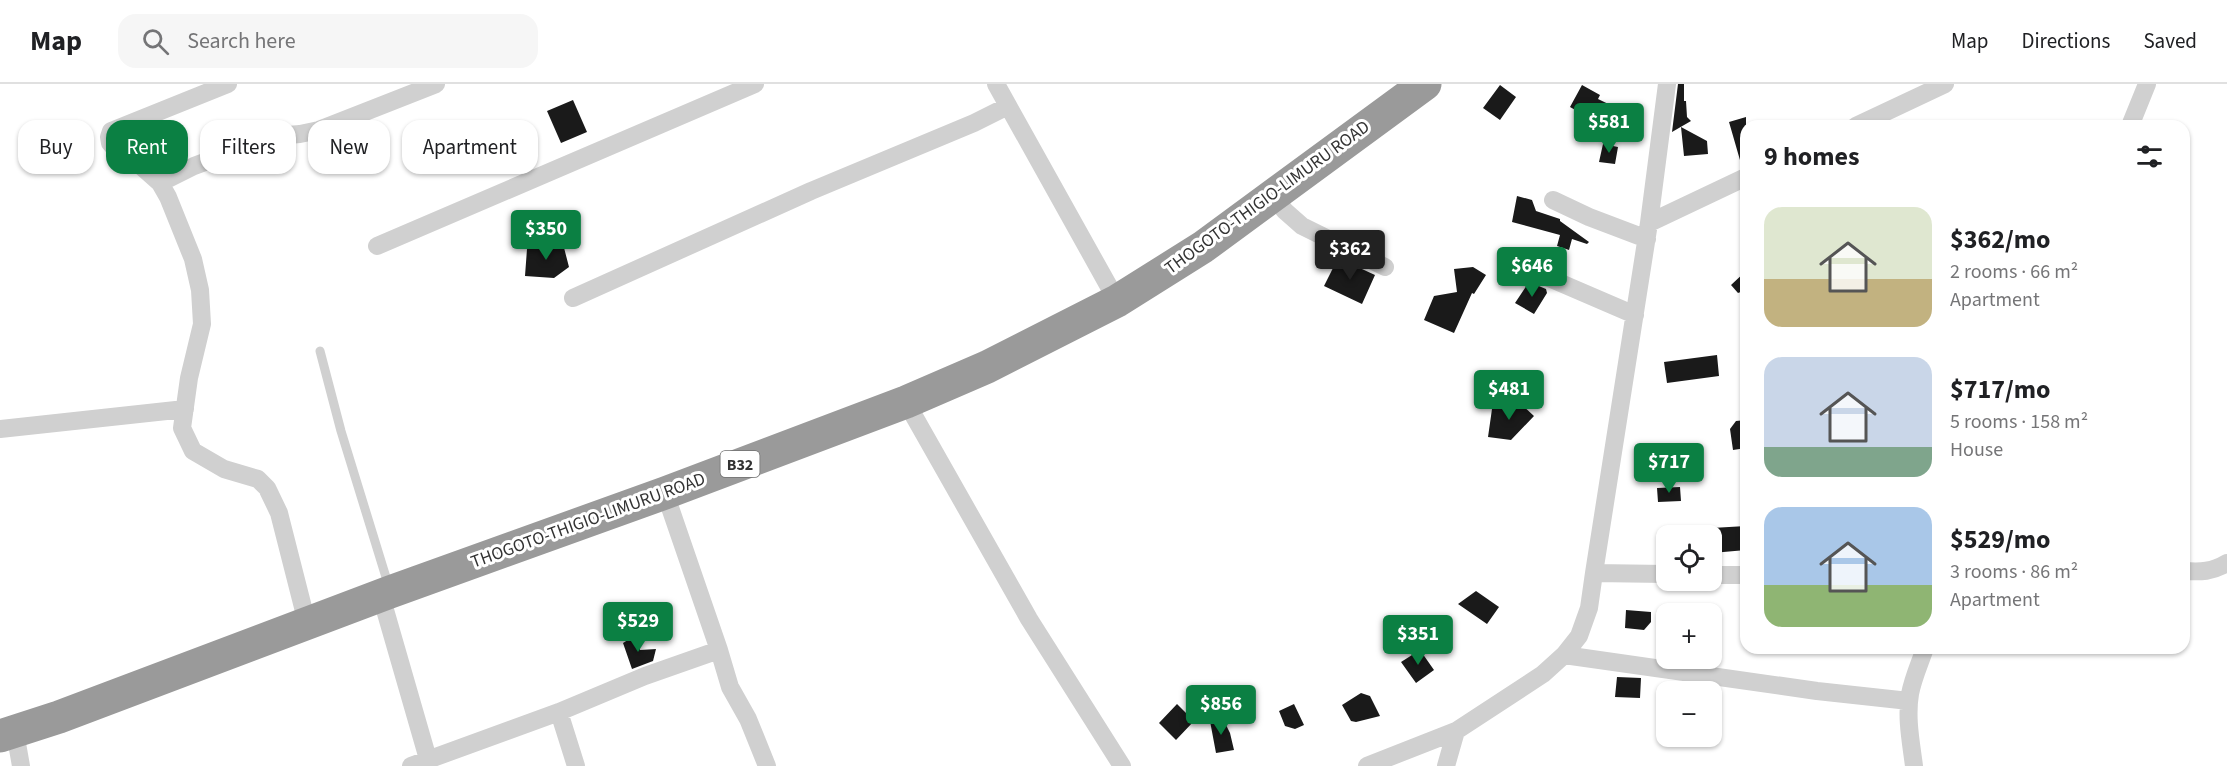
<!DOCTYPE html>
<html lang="en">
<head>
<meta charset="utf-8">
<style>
	body { margin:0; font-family:"Source Sans 3",sans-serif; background:#f6f6f6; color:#202124; height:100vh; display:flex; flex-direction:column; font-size:22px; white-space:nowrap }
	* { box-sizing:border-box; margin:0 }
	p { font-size:20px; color:#757577 }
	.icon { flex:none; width:33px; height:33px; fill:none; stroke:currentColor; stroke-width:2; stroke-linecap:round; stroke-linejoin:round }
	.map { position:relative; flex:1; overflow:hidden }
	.drawer { position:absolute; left:1740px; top:36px; width:450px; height:534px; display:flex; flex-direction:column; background:#fff; border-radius:18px; box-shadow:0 2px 4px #0004 }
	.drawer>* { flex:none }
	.banner { position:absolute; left:18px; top:36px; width:570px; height:54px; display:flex; gap:12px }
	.buttons { position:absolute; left:1656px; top:441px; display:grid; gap:12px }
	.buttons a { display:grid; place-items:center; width:66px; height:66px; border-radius:12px; background:#fff; box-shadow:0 2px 4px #0004; font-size:30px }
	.price { position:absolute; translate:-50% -51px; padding:0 14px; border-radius:6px; background:#0b8043; color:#fff; font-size:20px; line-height:39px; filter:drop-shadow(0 2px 3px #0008) }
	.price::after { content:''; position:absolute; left:50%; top:36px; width:18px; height:14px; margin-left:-9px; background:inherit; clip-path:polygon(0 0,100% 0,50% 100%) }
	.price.selected { background:#222; color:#fff }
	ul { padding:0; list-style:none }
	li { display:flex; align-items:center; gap:18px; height:150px; padding:0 24px }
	li span { display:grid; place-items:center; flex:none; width:168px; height:120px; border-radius:18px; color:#555 }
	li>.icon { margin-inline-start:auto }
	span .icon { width:72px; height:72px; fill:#fffc; stroke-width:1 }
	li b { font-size:26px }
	h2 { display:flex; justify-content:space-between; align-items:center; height:72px; padding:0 24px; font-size:26px }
	.tag { padding:0 21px; border-radius:18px; background:#fff; box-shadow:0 2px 4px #0004; font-size:21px; line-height:54px }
	.tag.selected { background:#0b8043; color:#fff }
	header { display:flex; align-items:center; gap:36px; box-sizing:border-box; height:84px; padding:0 30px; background:#fff; border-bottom:2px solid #e0e0e0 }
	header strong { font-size:28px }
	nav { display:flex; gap:33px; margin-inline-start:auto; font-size:21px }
	.search { width:420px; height:54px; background:#f6f6f6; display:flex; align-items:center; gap:15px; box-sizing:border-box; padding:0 21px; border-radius:18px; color:#757577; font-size:22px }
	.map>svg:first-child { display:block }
	.building { fill:#1a1a1a }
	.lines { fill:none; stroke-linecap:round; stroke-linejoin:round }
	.lane { stroke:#d0d0d0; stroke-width:9 }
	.street { stroke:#d0d0d0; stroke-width:18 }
	.highway { stroke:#9a9a9a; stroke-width:33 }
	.labels { text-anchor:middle; stroke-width:6; stroke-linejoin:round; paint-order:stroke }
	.shield { fill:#fff; stroke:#707070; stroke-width:1.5 }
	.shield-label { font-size:16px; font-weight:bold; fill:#333 }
	.street-label { font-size:18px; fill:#333; stroke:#fff }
</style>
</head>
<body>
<header>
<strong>Map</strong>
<div class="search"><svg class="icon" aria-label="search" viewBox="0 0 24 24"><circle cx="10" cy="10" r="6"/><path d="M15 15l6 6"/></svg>Search here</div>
<nav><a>Map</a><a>Directions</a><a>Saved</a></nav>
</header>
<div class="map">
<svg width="2227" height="682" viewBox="0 0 2227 682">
	<rect width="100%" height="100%" fill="#fff"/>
	<!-- building -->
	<path class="building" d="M1678 0H1684V17H1686L1687 33 1691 37 1672 48Z
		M1500 1 1516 13 1500 36 1483 24Z
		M1582 1 1600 11 1598 15 1625 28 1613 47 1570 23Z
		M573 16 587 48 561 59 547 27Z
		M1746 33V82L1742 83 1729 38Z
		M1681 43 1707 57 1708 70 1684 72Z
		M1603 60 1618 63 1615 80 1599 78Z
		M1517 112 1532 116 1536 127 1560 135V137L1589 158 1587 160 1572 155 1569 166 1557 162 1560 151 1512 138Z
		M562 156 569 183 554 194 525 192 527 165Z
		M1338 174 1375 191 1362 220 1324 202Z
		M1473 183 1486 191 1474 210 1472 209 1454 249 1424 236 1434 212 1457 208 1454 185Z
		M1746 187V206L1738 209 1731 201Z
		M1529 198 1546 205 1547 209 1534 230 1515 219Z
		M1717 271 1719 292 1667 299 1664 278Z
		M1518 317 1534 332 1511 356 1488 353 1492 325Z
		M1746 336V364L1733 366 1730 345 1736 337Z
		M1680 403 1681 417 1658 418 1657 404Z
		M1746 442V466L1712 469V444Z
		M1476 507 1499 523 1487 540 1458 520Z
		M1626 526 1651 528V538L1644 546 1625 544Z
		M639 549 640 566 656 565 653 577 632 585 623 559Z
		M1420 566 1434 586 1416 599 1401 578Z
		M1617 593 1641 594 1640 614 1615 613Z
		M1361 609 1370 612 1380 632 1356 638 1351 637 1342 621Z
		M1177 620 1194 637 1176 656 1159 639Z
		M1294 620 1304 641 1295 645 1285 642 1279 627Z
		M1221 631 1230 649 1234 666 1216 669 1210 637Z"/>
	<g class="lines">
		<!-- lane -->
		<path class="lane" d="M320 267 341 347 389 503"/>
		<!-- street -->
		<path class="street" d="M228 0 111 47 109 53 110 59 116 66 142 83 160 99 168 113 193 175 200 206 202 240 189 294 182 344 193 367 224 385 258 395 267 404 279 429 307 539
			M996 0 1117 217
			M1856 42 1945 0
			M2130 42 2147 0
			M160 99 194 82 275 52 300 50 319 46 436 0
			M1272 111 1285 127 1302 142 1385 183
			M1553 116 1589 133 1647 155
			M1649 139 1746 93
			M377 162 755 0
			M1507 176 1635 231
			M573 214 811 107 974 39 1008 22
			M906 318 1029 535 1122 682
			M0 345 185 325
			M2184 487C2201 488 2212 488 2227 479
			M1594 489 1666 490
			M1712 491H1746
			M381 512 428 675
			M719 566 730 603 748 635 767 682
			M1564 571 1817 607 1909 617
			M559 628 576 682
			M15 648 21 682
			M411 682 559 628 645 592 719 566 665 409
			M1367 682 1456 647 1543 590 1564 571 1579 552 1589 524 1594 489 1649 139 1667 0
			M1446 682 1456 647
			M1914 682C1911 658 1906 634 1910 610 1913 594 1920 579 1925 564"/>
		<!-- highway -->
		<path class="highway" d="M0 652 59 633 390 508 665 409 906 318 987 283 1117 217 1203 163 1425 0"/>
	</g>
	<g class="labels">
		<!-- shield labels -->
		<rect class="shield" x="720.5" y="367" width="39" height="26" rx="4.5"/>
		<g class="shield-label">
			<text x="740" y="386">B32</text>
		</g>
		<!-- street labels -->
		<g class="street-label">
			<text transform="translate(1267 113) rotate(-36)" y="6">THOGOTO-THIGIO-LIMURU ROAD</text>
			<text transform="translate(588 436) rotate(-20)" y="6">THOGOTO-THIGIO-LIMURU ROAD</text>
		</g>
	</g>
</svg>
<div class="buttons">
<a><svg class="icon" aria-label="locate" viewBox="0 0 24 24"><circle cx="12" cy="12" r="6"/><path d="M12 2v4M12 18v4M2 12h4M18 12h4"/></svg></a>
<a>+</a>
<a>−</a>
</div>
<b class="price" style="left:1609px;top:70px">$581</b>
<b class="price" style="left:546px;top:177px">$350</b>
<b class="price selected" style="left:1350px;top:197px">$362</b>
<b class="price" style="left:1532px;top:214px">$646</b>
<b class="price" style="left:1509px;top:337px">$481</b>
<b class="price" style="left:1669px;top:410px">$717</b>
<b class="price" style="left:638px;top:569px">$529</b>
<b class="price" style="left:1418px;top:582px">$351</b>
<b class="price" style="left:1221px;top:652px">$856</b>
<div class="banner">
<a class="tag">Buy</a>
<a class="tag selected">Rent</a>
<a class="tag">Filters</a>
<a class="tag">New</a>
<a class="tag">Apartment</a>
</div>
<section class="drawer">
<h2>9 homes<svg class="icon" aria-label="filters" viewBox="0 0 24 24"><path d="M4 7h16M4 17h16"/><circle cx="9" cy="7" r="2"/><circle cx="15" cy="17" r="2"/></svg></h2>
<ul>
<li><span style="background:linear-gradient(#dfe7d0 60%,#c2b280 0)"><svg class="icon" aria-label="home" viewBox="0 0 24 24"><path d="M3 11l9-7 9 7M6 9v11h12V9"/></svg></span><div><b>$362/mo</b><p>2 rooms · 66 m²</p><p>Apartment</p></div></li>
<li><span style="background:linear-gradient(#c9d6e8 75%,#7fa58c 0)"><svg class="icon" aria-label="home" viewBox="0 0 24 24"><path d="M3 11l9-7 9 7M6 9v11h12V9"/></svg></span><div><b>$717/mo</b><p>5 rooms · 158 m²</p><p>House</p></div></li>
<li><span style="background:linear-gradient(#a9c7e8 65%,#8fb573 0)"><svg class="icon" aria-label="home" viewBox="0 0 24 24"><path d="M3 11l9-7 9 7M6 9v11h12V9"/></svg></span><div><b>$529/mo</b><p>3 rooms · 86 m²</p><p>Apartment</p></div></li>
</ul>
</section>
</div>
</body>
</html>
